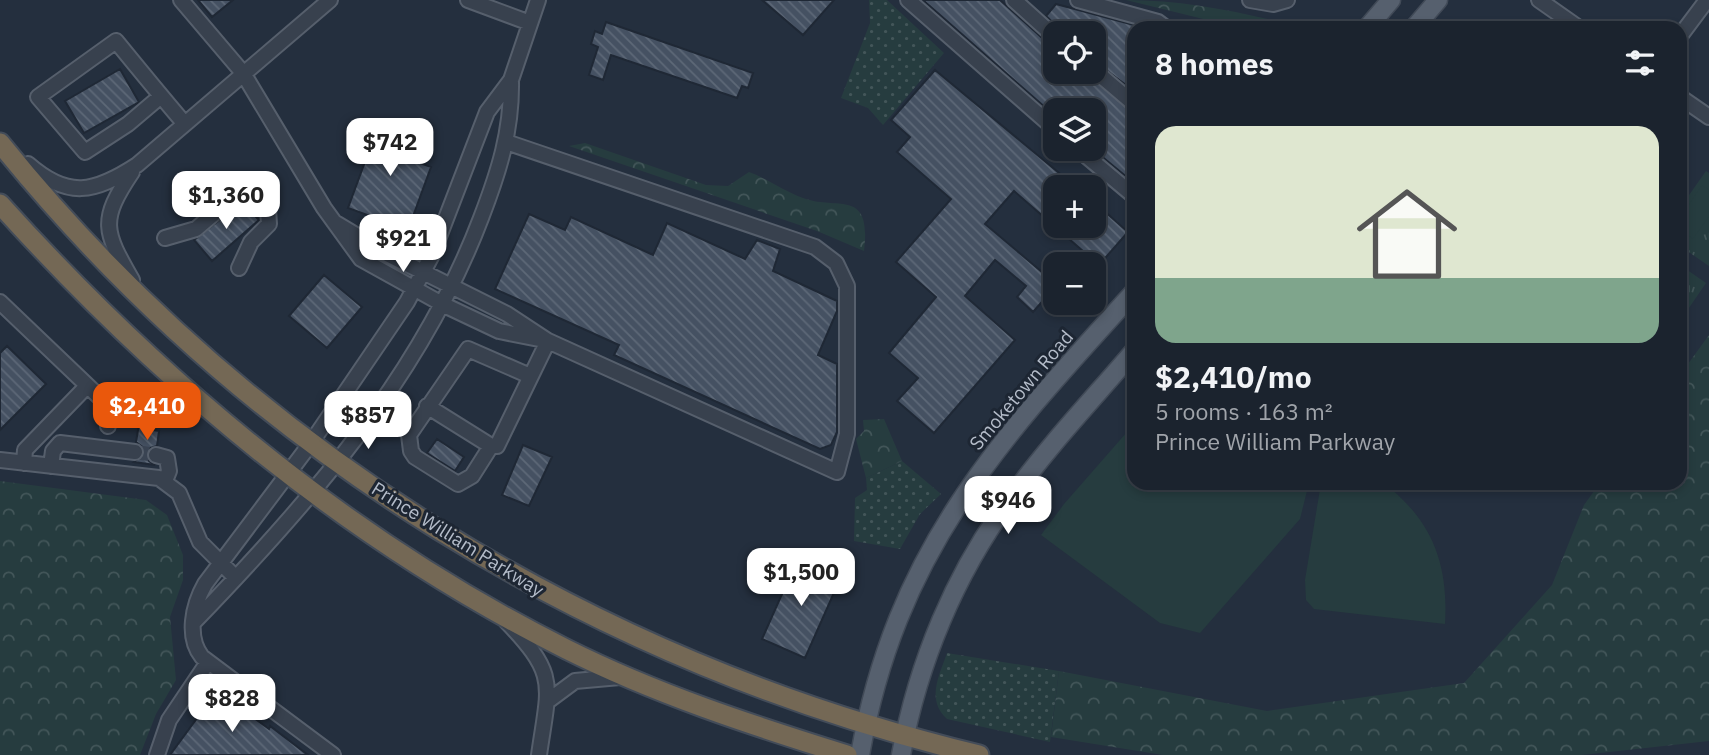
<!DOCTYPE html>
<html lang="en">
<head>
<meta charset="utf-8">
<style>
	body { margin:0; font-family:"IBM Plex Sans",sans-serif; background:#282f3a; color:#f1f3f6; height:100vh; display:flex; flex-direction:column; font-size:26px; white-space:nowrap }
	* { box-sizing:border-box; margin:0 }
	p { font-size:23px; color:#a0a4aa }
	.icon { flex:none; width:38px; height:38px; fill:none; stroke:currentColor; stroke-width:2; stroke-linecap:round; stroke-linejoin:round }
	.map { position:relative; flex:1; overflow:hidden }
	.side { position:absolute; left:1127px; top:21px; width:560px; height:469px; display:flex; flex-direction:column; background:#1b232e; border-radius:21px; box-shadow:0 4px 10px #0003,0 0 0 2px #39404a }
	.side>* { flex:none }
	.buttons { position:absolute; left:1043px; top:21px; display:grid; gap:14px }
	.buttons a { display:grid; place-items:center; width:63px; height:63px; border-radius:14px; background:#1b232e; box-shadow:0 4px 10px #0003,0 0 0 2px #39404a; font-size:35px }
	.price { position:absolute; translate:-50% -60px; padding:0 16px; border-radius:14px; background:#fff; color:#222; font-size:23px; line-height:46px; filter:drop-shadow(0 2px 4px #0008) }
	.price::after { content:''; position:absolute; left:50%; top:42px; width:21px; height:16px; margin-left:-10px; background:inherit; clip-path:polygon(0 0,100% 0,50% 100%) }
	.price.current { background:#ea580c; color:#fff }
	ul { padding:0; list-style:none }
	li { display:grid; align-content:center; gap:14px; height:371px; padding:0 28px }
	li span { display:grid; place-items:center; height:217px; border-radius:21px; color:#555 }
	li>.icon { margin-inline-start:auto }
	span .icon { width:126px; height:126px; fill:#fffc; stroke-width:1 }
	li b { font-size:30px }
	h2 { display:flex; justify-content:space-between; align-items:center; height:84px; padding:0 28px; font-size:30px }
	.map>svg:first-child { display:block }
	.grass { fill:url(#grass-dots) }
	.forest { fill:url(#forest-crowns) }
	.park { fill:url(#park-tufts) }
	.pitch { fill:#263c3f }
	.building { fill:url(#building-back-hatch); stroke:#1f2835; stroke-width:2 }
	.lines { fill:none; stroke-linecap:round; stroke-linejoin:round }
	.minor-tunnel { stroke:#3a4453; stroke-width:14; stroke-dasharray:14 7; stroke-linecap:butt }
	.minor-casing { stroke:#565f6c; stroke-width:18 }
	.major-casing { stroke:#414a57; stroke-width:21 }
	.highway-casing { stroke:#434c59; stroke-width:23 }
	.minor { stroke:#38414e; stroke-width:14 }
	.major { stroke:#56606e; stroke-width:18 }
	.highway { stroke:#746855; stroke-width:19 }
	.labels { text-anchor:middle; stroke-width:6; stroke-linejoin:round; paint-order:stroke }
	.street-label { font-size:19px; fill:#b4bcc9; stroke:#1d2633 }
</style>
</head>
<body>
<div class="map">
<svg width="1709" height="755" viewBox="0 0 1709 755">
	<defs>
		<pattern id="grass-dots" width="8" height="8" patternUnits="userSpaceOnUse" patternTransform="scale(1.75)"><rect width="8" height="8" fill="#263c3f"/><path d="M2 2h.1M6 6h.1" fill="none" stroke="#435659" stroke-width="1.8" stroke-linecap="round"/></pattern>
		<pattern id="forest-crowns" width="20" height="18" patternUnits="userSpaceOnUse" patternTransform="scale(1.75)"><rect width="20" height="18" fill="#263c3f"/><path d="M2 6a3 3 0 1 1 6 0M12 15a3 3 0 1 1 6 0" fill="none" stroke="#435659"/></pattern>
		<pattern id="park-tufts" width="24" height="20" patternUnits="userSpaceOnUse" patternTransform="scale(1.75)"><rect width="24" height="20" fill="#263c3f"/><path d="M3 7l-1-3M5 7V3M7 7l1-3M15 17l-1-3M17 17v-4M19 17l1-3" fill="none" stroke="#435659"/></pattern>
		<pattern id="building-back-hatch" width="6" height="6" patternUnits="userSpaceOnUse" patternTransform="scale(1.75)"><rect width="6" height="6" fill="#455162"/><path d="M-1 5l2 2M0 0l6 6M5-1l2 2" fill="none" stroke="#5d6877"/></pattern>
	</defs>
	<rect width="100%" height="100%" fill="#242f3e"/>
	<!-- grass -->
	<path class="grass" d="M869 0H887L944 53 883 125 868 108 841 98 870 23Z
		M902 461 941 494 920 514 900 549 854 541 855 498 867 490 866 478Z
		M947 653 1059 671 1050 742 947 719C926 700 939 676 947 653Z"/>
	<!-- forest -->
	<path class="forest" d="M1126 0C1180 0 1231 10 1284 23L1292 28H1240Z
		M585 143 706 185 728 186 749 172C768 179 784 191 803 198 837 211 872 187 864 251L817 231 569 146Z
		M1709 335V741L1582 755H1163L1051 737 1059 671 1267 711 1464 683 1552 585 1584 505 1600 483H1680V375Z
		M884 419 902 461 866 478 856 439 864 431 863 420Z
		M0 481 146 500 167 515 183 555V580L170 617 176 680 156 714 140 755H0Z"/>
	<!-- park -->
	<path class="park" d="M1706 171 1709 173V266L1680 246V208Z
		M1680 265 1706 283 1680 321Z"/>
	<!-- pitch -->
	<path class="pitch" d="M1702 185 1709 190V216L1693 239 1680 230V218Z
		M1134 424V483H1309L1300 519 1200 633 1160 623 1041 535 1064 504Z
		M1321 483C1339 483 1364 478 1381 483 1389 486 1397 494 1403 500 1438 534 1448 576 1445 624L1314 609 1306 600 1305 580Z"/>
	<!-- building -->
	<path class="building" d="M198 0H233L212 17Z
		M762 0H834L803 35Z
		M923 0H1000L1049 44 1055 46V72H1085L1134 113V183L1094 150V110H1055V116Z
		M1056 4 1134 25V91L1094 61V33H1064L1046 16Z
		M606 22 753 73 748 88 742 86 737 98 611 55 603 80 589 75 598 47 591 44 595 31 602 34Z
		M120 69 139 102 84 133 65 101Z
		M935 70 1076 187H1055V226H1094V202L1128 232 1099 265 1014 191 985 224 1055 283V287L1033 312 1017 297 1026 286 995 260 965 296 1015 340 934 433 897 401 918 378 889 353 936 297 896 262 951 199 897 152 910 137 891 120Z
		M380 121 417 135 409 159 431 167 408 230 348 208Z
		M240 204H244L259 220 212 261 194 240Z
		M529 214 565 230 571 217 653 255 667 223 745 259 757 240 780 249 773 271 837 301V311L818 355 837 364V432L831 445 820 449 614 355 619 345 495 289Z
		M324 275 362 307 327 348 289 316Z
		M7 346 46 384 0 430V353Z
		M139 424 152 426V430L159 431 157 446 150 448 147 453 149 461 155 465 134 462 144 454V448L136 442Z
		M437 439 464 457 455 471 427 453Z
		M523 445 552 457 529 506 502 495Z
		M798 558 841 577 805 658 762 639Z
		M217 691 269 729 270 726 308 755H170Z"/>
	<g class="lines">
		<!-- minor-tunnel -->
		<path class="minor-tunnel" d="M135 452 156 455"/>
		<!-- minor casing -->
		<g class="minor-casing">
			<path id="minor" d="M181 0 243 73 324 208 361 259 444 305 499 331 539 339
				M468 0 530 23
				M908 0 1055 129
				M1014 0 1055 37
				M1078 0 1158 22 1166 28
				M1250 0 1273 4 1287 0
				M1539 0 1579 28
				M1680 36 1707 0
				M1094 70 1134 104
				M161 96 128 124 85 152 38 97 116 41C138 68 161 96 184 123
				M1680 97 1709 117
				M1078 149 1134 196
				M28 164C68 199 94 193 137 165L330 0
				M334 222 389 255 507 314 548 341 837 472 847 434V286L836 263 815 247 506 142
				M165 238 196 229 236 195 249 193 268 209 269 224 251 242 239 268
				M132 280C104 231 99 221 132 172
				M0 302 111 408 108 426
				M427 406 491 446H497L548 341
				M491 446 472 476 458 484 415 457 411 451 409 435 468 349 530 376
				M156 455 167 458 169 471 165 481
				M0 460 159 478 179 493 200 542 236 578
				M24 463 25 450 87 386
				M51 466 53 451 60 443 135 452
				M506 621C559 676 549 684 539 755
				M194 622C310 502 421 376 481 218 499 171 512 131 511 80
				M548 701 575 681 620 677
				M157 755 169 720 208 662
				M333 755 202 657C186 637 193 605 205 584L311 443 407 302 432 255 487 112 511 80 538 0"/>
		</g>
		<!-- major casing -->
		<g class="major-casing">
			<path id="major" d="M1367 28 1391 0
				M1414 28 1438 0
				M860 755C896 550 999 440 1134 292
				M901 755C918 663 955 573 1011 498 1048 446 1093 399 1134 351"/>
		</g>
		<!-- highway casing -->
		<g class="highway-casing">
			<path id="highway" d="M0 143C249 452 595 662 979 755
				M0 204C161 383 350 541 566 649 656 694 751 725 847 755"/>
		</g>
		<!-- minor -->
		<use href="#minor" class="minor"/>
		<!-- major -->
		<use href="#major" class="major"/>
		<!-- highway -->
		<use href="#highway" class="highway"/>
	</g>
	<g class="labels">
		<!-- street labels -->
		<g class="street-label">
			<text transform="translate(1021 390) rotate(-50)" y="7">Smoketown Road</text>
			<text transform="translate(458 539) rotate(32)" y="7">Prince William Parkway</text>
		</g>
	</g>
</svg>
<div class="buttons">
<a><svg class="icon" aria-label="locate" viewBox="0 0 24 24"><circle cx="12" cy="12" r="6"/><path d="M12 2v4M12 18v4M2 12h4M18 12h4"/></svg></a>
<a><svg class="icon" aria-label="layers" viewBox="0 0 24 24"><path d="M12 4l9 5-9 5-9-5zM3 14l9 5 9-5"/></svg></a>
<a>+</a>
<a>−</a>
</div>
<b class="price" style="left:390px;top:178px">$742</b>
<b class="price" style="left:226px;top:231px">$1,360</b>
<b class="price" style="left:403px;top:274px">$921</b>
<b class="price current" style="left:147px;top:442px">$2,410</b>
<b class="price" style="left:368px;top:451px">$857</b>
<b class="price" style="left:1008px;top:536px">$946</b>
<b class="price" style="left:801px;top:608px">$1,500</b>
<b class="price" style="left:232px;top:734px">$828</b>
<section class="side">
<h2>8 homes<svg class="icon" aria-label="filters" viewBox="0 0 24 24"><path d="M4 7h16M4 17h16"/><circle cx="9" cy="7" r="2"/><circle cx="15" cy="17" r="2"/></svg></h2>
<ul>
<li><span style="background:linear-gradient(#dfe7d0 70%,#7fa58c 0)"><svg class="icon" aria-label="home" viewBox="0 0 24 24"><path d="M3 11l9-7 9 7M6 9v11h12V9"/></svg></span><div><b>$2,410/mo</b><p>5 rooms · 163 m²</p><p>Prince William Parkway</p></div></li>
</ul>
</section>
</div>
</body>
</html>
